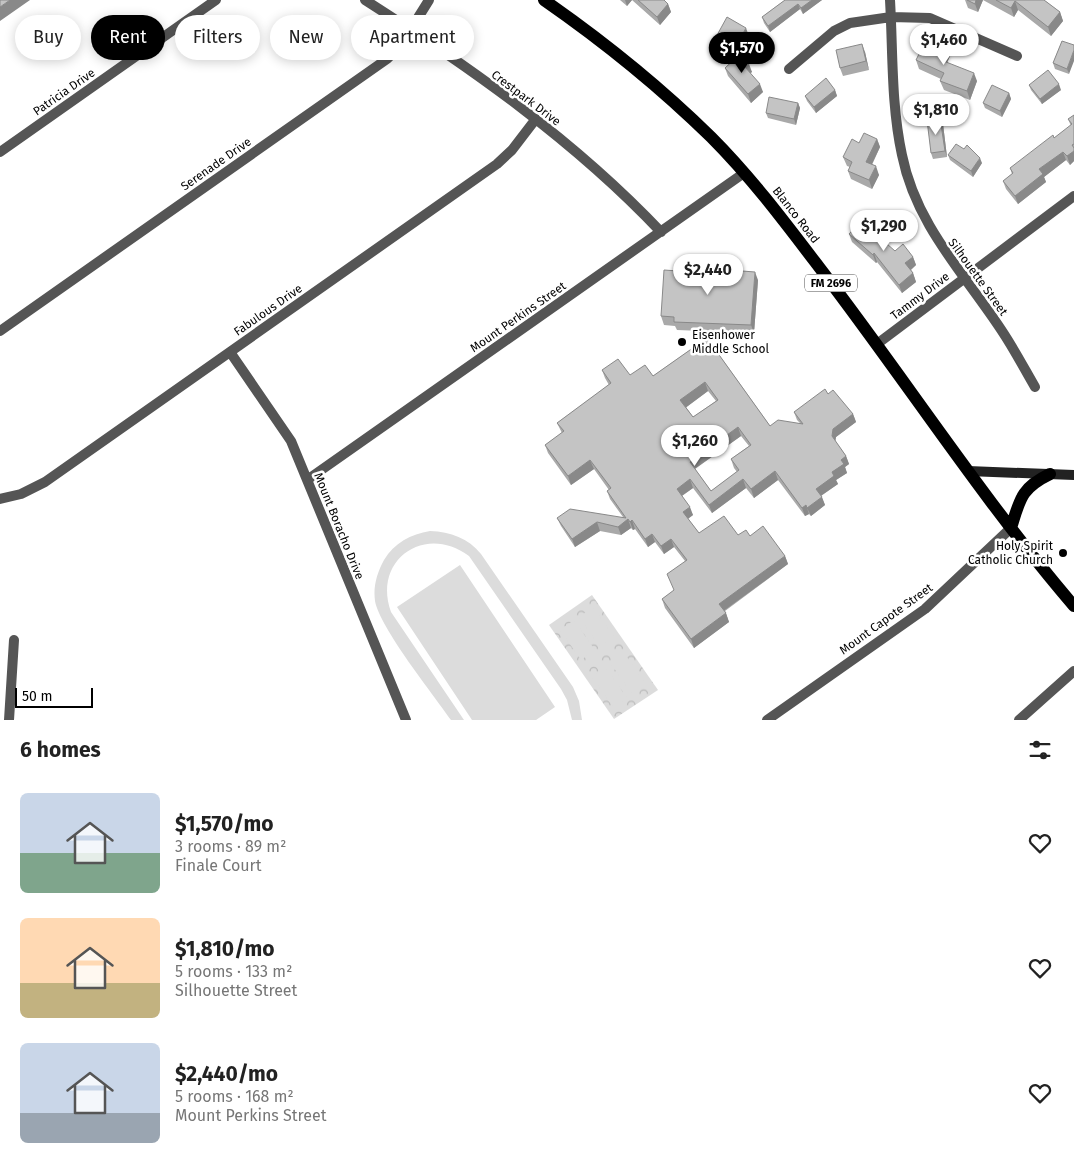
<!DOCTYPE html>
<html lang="en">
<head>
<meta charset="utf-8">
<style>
	body { margin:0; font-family:"Fira Sans",sans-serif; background:#f6f6f6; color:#222; height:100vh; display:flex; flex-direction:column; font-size:19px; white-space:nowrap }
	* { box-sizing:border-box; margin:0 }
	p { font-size:16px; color:#767676 }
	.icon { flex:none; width:28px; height:28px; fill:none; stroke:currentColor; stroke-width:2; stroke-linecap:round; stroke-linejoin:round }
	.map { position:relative; height:720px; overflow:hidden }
	.side { display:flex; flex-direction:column; background:#fff; flex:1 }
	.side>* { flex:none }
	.banner { position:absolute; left:15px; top:15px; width:500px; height:45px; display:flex; gap:10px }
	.scale { position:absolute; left:15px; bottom:12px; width:78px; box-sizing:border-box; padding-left:5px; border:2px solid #000; border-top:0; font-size:14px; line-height:18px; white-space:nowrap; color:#000; -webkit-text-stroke:4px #fff; paint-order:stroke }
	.price { position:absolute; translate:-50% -42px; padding:0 11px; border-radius:18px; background:#fff; color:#222; font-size:16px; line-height:32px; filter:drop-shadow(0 1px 2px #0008) }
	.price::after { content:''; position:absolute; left:50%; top:30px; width:15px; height:11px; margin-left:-8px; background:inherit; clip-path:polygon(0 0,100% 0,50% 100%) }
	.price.selected { background:#000; color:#fff }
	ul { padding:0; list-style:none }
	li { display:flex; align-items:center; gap:15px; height:125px; padding:0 20px }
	li span { display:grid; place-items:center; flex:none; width:140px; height:100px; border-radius:8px; color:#555 }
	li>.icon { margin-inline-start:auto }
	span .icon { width:60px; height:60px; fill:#fffc; stroke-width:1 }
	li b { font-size:21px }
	h2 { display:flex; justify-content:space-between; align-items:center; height:60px; padding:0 20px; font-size:21px }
	.chip { padding:0 18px; border-radius:22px; background:#fff; box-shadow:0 2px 12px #0003; font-size:18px; line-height:45px }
	.chip.selected { background:#000; color:#fff }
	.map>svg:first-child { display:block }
	.park { fill:url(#park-crowns) }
	.pitch { fill:#dcdcdc }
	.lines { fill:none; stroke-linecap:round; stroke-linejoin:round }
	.street { stroke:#555; stroke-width:10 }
	.secondary { stroke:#222; stroke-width:10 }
	.primary { stroke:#000; stroke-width:12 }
	.wall { fill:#a9a9a9; fill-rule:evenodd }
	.shaded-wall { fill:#898989 }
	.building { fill:#c4c4c4; stroke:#898989; fill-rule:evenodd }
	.poi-dot { fill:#000; stroke:#fff; stroke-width:2 }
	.labels { text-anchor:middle; stroke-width:5; stroke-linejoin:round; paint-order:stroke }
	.shield { fill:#fff; stroke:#4c4c4c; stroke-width:1 }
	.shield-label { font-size:11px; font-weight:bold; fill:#000 }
	.street-label { font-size:12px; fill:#000; stroke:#fff }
	.poi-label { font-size:12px; fill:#000; stroke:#fff; text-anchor:start }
</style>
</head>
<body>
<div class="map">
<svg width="1074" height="720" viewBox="0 0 1074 720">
	<defs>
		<pattern id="park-crowns" width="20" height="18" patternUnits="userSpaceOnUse" patternTransform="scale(1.25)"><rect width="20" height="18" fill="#dcdcdc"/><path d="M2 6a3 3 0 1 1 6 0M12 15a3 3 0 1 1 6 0" fill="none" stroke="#bbb"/></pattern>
	</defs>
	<rect width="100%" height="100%" fill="#fff"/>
	<!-- park -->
	<path class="park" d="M592 595 658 690 614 719 549 625Z"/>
	<!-- pitch -->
	<path class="pitch" d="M430 531C451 532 468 538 481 554L573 687 579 701 582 720H572L567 700 561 689 469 556C425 523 372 560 391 612L464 720H451C433 694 380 628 375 601 373 586 377 573 384 560 394 543 411 534 430 531Z
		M460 565 555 707 536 720H472L397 607Z
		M593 607 614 637 600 647 579 617Z
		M574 620 595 650 581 660 560 630Z
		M625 654 646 685 632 694 611 664Z
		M606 668 627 698 613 707 592 677Z"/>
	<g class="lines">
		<!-- street -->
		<path class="street" d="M365 0C470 67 575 141 661 232
			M890 0C893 51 891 105 902 155 916 225 964 273 1002 331 1014 349 1024 368 1035 387
			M789 69 834 31 850 23 891 17 930 18 1017 56
			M0 152 216 0
			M0 331 387 59 401 45 429 0
			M877 344 1074 196
			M230 352 291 441 406 720
			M307 480 744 173
			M0 499 21 494 45 482 497 164 512 150 535 120
			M9 720 14 640
			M767 720 925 609 1011 528
			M1019 720 1074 671"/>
		<!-- secondary -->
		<path class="secondary" d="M968 471 1074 475"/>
		<!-- primary -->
		<path class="primary" d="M544 0C603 41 660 87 711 137 752 178 787 225 822 271 907 382 983 500 1074 606
			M1011 528C1020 499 1021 488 1050 474"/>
	</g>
	<!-- wall -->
	<path class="wall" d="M620 0H632L627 6Z
		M632 0H664L668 4 671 12 660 25Z
		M785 0H822L803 14 800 9 770 32 764 23 762 17Z
		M965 0H1044L1060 12 1063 21 1051 36 1018 10 1014 17 983 0 978 12 968 8Z
		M749 36 738 56 752 72 750 73 763 92 751 103 728 76 725 68 738 56 719 46 716 37Z
		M1062 41 1069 74 1055 69 1053 63Z
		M865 52 869 70 843 76 840 68Z
		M950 56 947 63 977 81 970 100 944 90 940 81 941 79 919 69 916 60Z
		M1029 85 1061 90 1042 104 1031 90Z
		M835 90 837 96 816 113 807 101 805 96Z
		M1009 93 1011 99 1002 117 985 108 983 103Z
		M798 103 800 108 796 125 768 118 766 113Z
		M1074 115V161L1070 165 1066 160 1044 177 1046 182 1018 204 1006 189 1003 181 1012 174 1010 168 1054 138 1071 126 1068 119Z
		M940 118 943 124 947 157 933 159 931 153Z
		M877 139 880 147 872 165 879 175 872 189 851 179 848 171 850 167 847 166 843 157 859 143Z
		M948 155 982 163 973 177 950 160Z
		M849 234 913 257 916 265 911 270 913 273 916 282 902 293 877 262 876 263 852 242Z
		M758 280 754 333 677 330 675 326 664 325 661 316Z
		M707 338 770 426 800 423 797 420 794 412 828 394 853 414 856 422 836 437 835 441 846 456 849 464 845 467 847 473 836 480 838 484 821 496 825 505 811 516 809 514 805 516 778 480 754 498 746 488 712 513 693 488 682 496 693 515 688 519 699 533 750 536 785 556 788 564 725 611 729 622 694 648 665 608 662 599 674 591 685 561 674 547 664 554 655 542 648 547 635 529 633 530 631 528 621 535 600 531 575 547 561 526 557 518 623 517 610 499 607 491 609 490 594 469 571 485 548 453 545 445 562 433 557 423 609 385 605 378 602 370 630 375 653 376ZM708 391 716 401 693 417 686 407ZM741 436 749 446 731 459 734 468 737 472 711 491 695 469Z"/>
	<!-- shaded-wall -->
	<path class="shaded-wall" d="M10 0H30L0 21V7Z
		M625 0H632L627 6Z
		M812 0H822L803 14 801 8Z
		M976 0H983L978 12 975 4Z
		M1015 1 1018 10 1014 17 1011 8Z
		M668 4 671 12 660 25 657 17Z
		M798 4 800 9 770 32 768 26Z
		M1060 12 1063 21 1051 36 1048 27Z
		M746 28 749 36 738 56 735 48Z
		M862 44 865 52 869 70 866 61Z
		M947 48 950 56 944 69 941 60Z
		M1074 50V61L1069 74 1067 69Z
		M749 64 752 72 748 75 745 67Z
		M974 73 977 81 970 100 967 91Z
		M760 84 763 92 751 103 748 94Z
		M1059 84 1061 90 1042 104 1040 99Z
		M835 90 837 96 816 113 814 107Z
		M1009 93 1011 99 1002 117 1000 111Z
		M798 103 800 108 796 125 794 119Z
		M940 118 943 124 947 157 945 151Z
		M877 139 880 147 869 170 866 162Z
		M1074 151V161L1070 165 1067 156Z
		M1063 152 1066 160 1044 177 1046 182 1018 204 1015 196 1039 169Z
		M980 158 982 163 973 177 971 171Z
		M876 166 879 175 872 189 869 180Z
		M874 253 877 262 876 263 873 255Z
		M913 257 916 265 908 272 905 263Z
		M755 272 758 280 754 333 751 325Z
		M913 273 916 282 902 293 899 285Z
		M705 382 708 391 684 409 680 400Z
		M853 414 856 422 836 437 835 444 832 436 833 429Z
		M738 427 741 436 693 470 690 462Z
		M846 456 849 464 845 467 847 473 836 480 838 484 819 497 816 489 832 472 841 460Z
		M590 460 594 469 571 485 568 476Z
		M775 471 778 480 754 498 751 489Z
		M690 479 693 488 680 497 677 489Z
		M743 479 746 488 712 513 709 505Z
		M822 497 825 505 811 516 807 508Z
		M806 505 809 514 805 516 802 508Z
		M690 507 693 515 686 520 683 512Z
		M628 519 631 528 621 535 618 527Z
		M632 520 635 529 633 530 630 522Z
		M597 522 600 531 575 547 572 539Z
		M652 534 655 542 648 547 645 539Z
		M671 539 674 547 664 554 661 546Z
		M785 556 788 564 722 612 719 604Z
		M726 613 729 622 694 648 691 639Z"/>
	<!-- building -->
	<path class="building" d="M0 0H10L0 7Z
		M638 0H664L668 4 657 17Z
		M785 0H812L801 8 798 4 768 26 762 17Z
		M967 0H976L975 4Z
		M996 0H1044L1060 12 1048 27 1015 1 1011 8Z
		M727 17 746 28 735 48 716 37Z
		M927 38 947 48 941 60 974 73 967 91 940 81 944 73 916 60Z
		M1062 41 1074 45V50L1067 69 1053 63Z
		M862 44 866 61 840 68 836 50Z
		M740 54 749 64 745 67 760 84 748 94 725 68Z
		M1048 70 1059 84 1040 99 1029 85Z
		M826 78 835 90 814 107 805 96Z
		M992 85 1009 93 1000 111 983 103Z
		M769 97 798 103 794 119 766 113Z
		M1074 115V144L1072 145 1074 148V151L1067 156 1063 152 1039 169 1043 174 1015 196 1003 181 1013 173 1010 168 1053 135 1054 138 1072 124 1068 119Z
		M940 118 945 151 931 153 927 120Z
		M864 133 877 139 866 162 876 166 869 180 848 171 852 162 843 157 852 139 859 143Z
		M956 144 964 149 967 145 980 158 971 171 948 155Z
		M861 221 895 251 903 244 913 257 905 263 913 273 899 285 874 253 873 255 849 234Z
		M678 266 755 272 751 325 674 322V317L661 316 664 270 678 271Z
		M707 338 770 426 778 420 803 424 794 412 825 389 828 394 833 390 853 414 833 429 832 436 846 456 841 460 844 464 832 472 834 476 816 489 822 497 807 508 806 505 802 508 775 471 751 489 743 479 709 505 690 479 677 489 690 507 683 512 699 533 724 516 738 535 746 530 750 536 763 526 785 556 719 604 726 613 691 639 662 599 674 590 667 574 687 560 671 539 661 546 652 534 645 539 632 520 630 522 628 519 618 527 597 522 572 539 557 518 570 509 626 518 607 491 611 488 590 460 568 476 545 445 564 431 557 423 611 383 602 370 618 359 630 375 645 365 653 376ZM705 382 718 400 693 417 680 400ZM738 427 751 445 731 459 739 470 711 491 690 462Z"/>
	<!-- markers -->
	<g class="poi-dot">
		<circle cx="682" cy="342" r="5"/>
		<circle cx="1063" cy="553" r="5"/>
	</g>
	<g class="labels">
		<!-- shield labels -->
		<rect class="shield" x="805" y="274.5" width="52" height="17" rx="4"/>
		<g class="shield-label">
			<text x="831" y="287">FM 2696</text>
		</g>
		<!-- street labels -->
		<g class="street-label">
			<text transform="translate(64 92) rotate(-35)" y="4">Patricia Drive</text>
			<text transform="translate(526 98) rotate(37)" y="4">Crestpark Drive</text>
			<text transform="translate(216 164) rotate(-35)" y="4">Serenade Drive</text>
			<text transform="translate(796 215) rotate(52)" y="4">Blanco Road</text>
			<text transform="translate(978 277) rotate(54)" y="4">Silhouette Street</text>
			<text transform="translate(920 296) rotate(-37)" y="4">Tammy Drive</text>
			<text transform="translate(268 310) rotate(-35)" y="4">Fabulous Drive</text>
			<text transform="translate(518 317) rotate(-35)" y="4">Mount Perkins Street</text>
			<text transform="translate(339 526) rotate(68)" y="4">Mount Boracho Drive</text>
			<text transform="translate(886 619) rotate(-36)" y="4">Mount Capote Street</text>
		</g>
		<!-- poi labels -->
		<g class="poi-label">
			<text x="692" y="339">Eisenhower<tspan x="692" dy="14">Middle School</tspan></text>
			<text x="1053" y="550" text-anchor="end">Holy Spirit<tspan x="1053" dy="14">Catholic Church</tspan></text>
		</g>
	</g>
</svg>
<div class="scale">50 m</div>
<b class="price" style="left:944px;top:66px">$1,460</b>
<b class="price selected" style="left:742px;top:74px">$1,570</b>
<b class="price" style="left:936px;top:136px">$1,810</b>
<b class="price" style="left:884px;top:252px">$1,290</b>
<b class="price" style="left:708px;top:296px">$2,440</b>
<b class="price" style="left:695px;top:467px">$1,260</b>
<div class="banner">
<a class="chip">Buy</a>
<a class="chip selected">Rent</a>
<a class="chip">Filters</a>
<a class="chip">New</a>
<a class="chip">Apartment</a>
</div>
</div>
<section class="side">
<h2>6 homes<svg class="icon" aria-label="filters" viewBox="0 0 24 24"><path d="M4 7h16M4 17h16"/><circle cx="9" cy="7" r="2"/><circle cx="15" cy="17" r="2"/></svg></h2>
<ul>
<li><span style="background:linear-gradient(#c9d6e8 60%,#7fa58c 0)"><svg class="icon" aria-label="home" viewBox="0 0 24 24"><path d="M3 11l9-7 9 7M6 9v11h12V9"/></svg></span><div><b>$1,570/mo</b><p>3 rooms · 89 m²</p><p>Finale Court</p></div><svg class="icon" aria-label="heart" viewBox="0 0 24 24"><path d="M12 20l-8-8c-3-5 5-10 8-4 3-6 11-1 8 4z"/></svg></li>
<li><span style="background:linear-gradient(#ffd9b3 65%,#c2b280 0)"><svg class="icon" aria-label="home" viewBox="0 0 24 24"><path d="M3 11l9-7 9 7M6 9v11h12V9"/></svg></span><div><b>$1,810/mo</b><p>5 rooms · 133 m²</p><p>Silhouette Street</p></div><svg class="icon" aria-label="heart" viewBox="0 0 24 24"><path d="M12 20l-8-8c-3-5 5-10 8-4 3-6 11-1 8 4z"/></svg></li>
<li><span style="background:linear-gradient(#c9d6e8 70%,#9aa5b1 0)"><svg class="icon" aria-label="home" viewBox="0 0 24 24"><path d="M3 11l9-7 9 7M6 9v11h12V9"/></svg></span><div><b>$2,440/mo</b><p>5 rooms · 168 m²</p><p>Mount Perkins Street</p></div><svg class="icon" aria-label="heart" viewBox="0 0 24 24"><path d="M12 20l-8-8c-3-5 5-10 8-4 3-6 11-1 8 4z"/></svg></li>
</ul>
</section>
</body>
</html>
